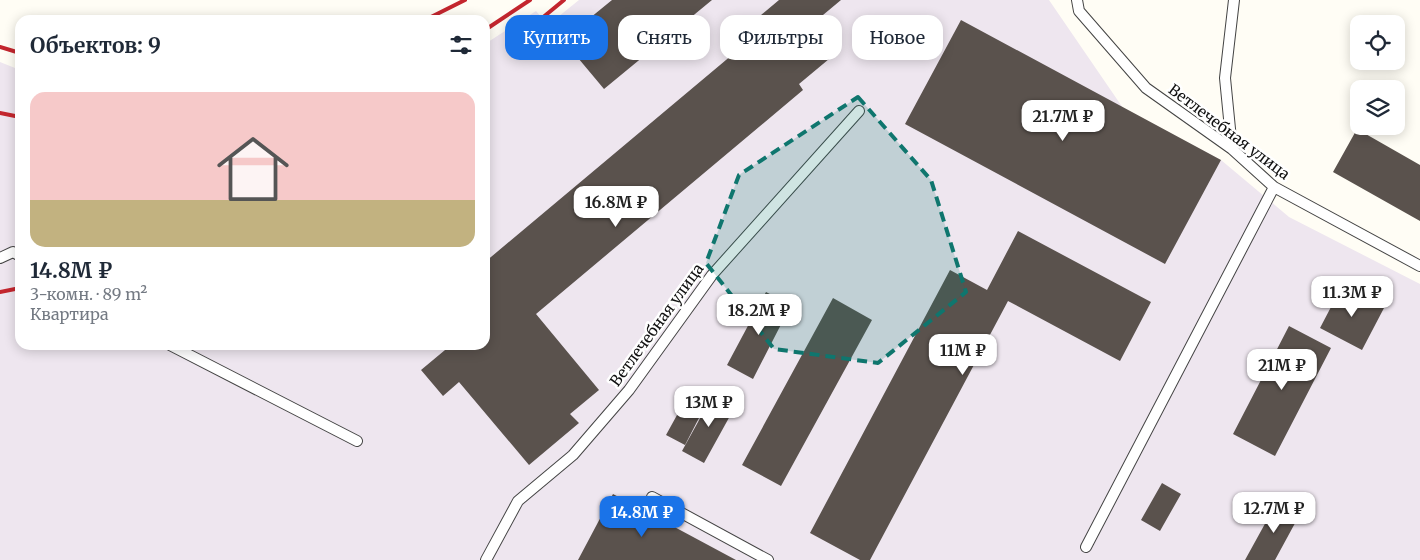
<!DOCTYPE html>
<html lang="ru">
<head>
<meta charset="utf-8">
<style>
	body { margin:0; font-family:Merriweather,serif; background:#f6f6f7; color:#1f2937; height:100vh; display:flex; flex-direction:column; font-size:19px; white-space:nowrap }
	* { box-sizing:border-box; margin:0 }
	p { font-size:16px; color:#747a83 }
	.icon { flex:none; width:28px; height:28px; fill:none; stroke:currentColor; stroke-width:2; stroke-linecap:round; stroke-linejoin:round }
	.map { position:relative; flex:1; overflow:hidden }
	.side { position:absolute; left:15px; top:15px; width:475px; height:335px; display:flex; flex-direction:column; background:#fff; border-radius:15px; box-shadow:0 2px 12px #0003 }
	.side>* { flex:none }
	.hud { position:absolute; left:505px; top:15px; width:475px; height:45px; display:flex; gap:10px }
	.controls { position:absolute; left:1350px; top:15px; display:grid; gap:10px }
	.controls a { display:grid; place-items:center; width:55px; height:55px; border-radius:10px; background:#fff; box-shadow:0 2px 12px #0003; font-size:25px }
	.price { position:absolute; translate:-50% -42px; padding:0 11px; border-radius:10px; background:#fff; color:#222; font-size:16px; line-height:32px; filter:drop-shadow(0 1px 2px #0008) }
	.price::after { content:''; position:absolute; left:50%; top:30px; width:15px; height:11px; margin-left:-8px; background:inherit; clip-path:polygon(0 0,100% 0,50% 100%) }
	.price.on { background:#1a73e8; color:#fff }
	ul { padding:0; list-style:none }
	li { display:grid; align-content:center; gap:10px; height:265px; padding:0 15px }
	li span { display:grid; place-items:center; height:155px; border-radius:15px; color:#555 }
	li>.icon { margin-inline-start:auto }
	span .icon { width:90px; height:90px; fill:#fffc; stroke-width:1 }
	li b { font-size:21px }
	h2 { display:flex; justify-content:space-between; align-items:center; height:60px; padding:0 15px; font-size:21px }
	.chip { padding:0 18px; border-radius:15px; background:#fff; box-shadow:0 2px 12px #0003; font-size:18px; line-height:45px }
	.chip.on { background:#1a73e8; color:#fff }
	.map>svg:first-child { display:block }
	.industrial { fill:#eee6ef }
	.building { fill:#5a524d }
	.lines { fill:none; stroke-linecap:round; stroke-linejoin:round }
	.service-casing { stroke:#444; stroke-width:12 }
	.service { stroke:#fff; stroke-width:10 }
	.rail { stroke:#c4262e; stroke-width:4 }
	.marked { fill:#0f766e; fill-opacity:0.2; stroke:#0f766e; stroke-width:4; stroke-dasharray:10 6; stroke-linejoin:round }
	.labels { text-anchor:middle; stroke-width:5; stroke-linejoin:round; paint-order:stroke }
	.street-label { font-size:15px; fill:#111; stroke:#fff }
</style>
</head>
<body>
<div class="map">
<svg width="1420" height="560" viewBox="0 0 1420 560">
	<rect width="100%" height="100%" fill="#fffdf5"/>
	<!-- industrial -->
	<path class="industrial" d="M579 0H1049L1123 108 1221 160 1289 217 1420 284V560H0V62L20 70V345H485V44L536 11 548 25Z"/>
	<!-- building -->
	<path class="building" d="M612 0H712L604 89 563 40Z
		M779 0H841L811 25 835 54 799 84 803 90 536 314 599 390 570 414 579 423 529 465 459 382 443 396 421 370 451 345H485V316L487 315 485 312V262L757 34 749 25Z
		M961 20 1221 160 1165 264 905 124Z
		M1357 129 1420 165V221L1333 172Z
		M1018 231 1151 302 1120 361 1008 301 870 560H860L810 533 950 270 987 290Z
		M1342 286 1384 308 1362 350 1320 328Z
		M766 292 791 305 753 379 727 365Z
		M833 298 872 320 781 486 742 465Z
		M1289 326 1331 348 1275 456 1233 434Z
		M714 393 736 405 704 463 682 451Z
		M682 406 700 416 685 445 666 435Z
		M1162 483 1181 494 1160 531 1141 520Z
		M613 494 736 560H578Z
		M1277 502 1300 514 1275 560H1245Z"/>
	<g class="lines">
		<!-- service casing -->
		<g class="service-casing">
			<path id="service" d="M1077 0 1079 11 1146 88 1232 149 1274 187 1420 266
				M1232 149 1225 78 1234 0
				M0 258 13 252 20 256
				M170 345 357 441
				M652 497 768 560
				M1086 547 1274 187
				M486 560 518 501 573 455 629 390 712 275 859 111"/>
		</g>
		<!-- service -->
		<use href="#service" class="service"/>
		<!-- rail -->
		<path class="rail" d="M425 20 465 0
			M485 30 530 0
			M513 42 564 0
			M0 47 20 53
			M0 113 20 117
			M0 292 20 288"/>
	</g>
	<!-- marked area -->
	<path class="marked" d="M858 97 931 180 966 292 878 363 774 349 706 263 739 175Z"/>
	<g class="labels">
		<!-- street labels -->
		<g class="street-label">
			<text transform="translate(1229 132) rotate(37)" y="5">Ветлечебная улица</text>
			<text transform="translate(657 325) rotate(-54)" y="5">Ветлечебная улица</text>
		</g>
	</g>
</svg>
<div class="controls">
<a><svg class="icon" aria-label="locate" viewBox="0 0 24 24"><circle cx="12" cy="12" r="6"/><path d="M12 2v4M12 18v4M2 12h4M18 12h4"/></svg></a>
<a><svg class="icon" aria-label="layers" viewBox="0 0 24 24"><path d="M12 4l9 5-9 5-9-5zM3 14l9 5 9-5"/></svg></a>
</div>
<b class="price" style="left:1063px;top:142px">21.7M ₽</b>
<b class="price" style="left:616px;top:228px">16.8M ₽</b>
<b class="price" style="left:1352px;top:318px">11.3M ₽</b>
<b class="price" style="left:759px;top:336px">18.2M ₽</b>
<b class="price" style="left:963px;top:376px">11M ₽</b>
<b class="price" style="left:1282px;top:391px">21M ₽</b>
<b class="price" style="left:709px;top:428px">13M ₽</b>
<b class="price" style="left:1274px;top:534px">12.7M ₽</b>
<b class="price on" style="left:642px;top:538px">14.8M ₽</b>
<div class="hud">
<a class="chip on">Купить</a>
<a class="chip">Снять</a>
<a class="chip">Фильтры</a>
<a class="chip">Новое</a>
</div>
<section class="side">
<h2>Объектов: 9<svg class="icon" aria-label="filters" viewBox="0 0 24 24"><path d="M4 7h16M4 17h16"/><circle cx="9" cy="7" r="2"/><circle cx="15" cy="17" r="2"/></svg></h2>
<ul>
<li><span style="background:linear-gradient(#f6c9c9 70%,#c2b280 0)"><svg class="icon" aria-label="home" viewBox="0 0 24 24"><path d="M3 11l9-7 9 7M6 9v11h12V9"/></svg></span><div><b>14.8M ₽</b><p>3-комн. · 89 m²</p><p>Квартира</p></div></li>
</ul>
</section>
</div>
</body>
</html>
